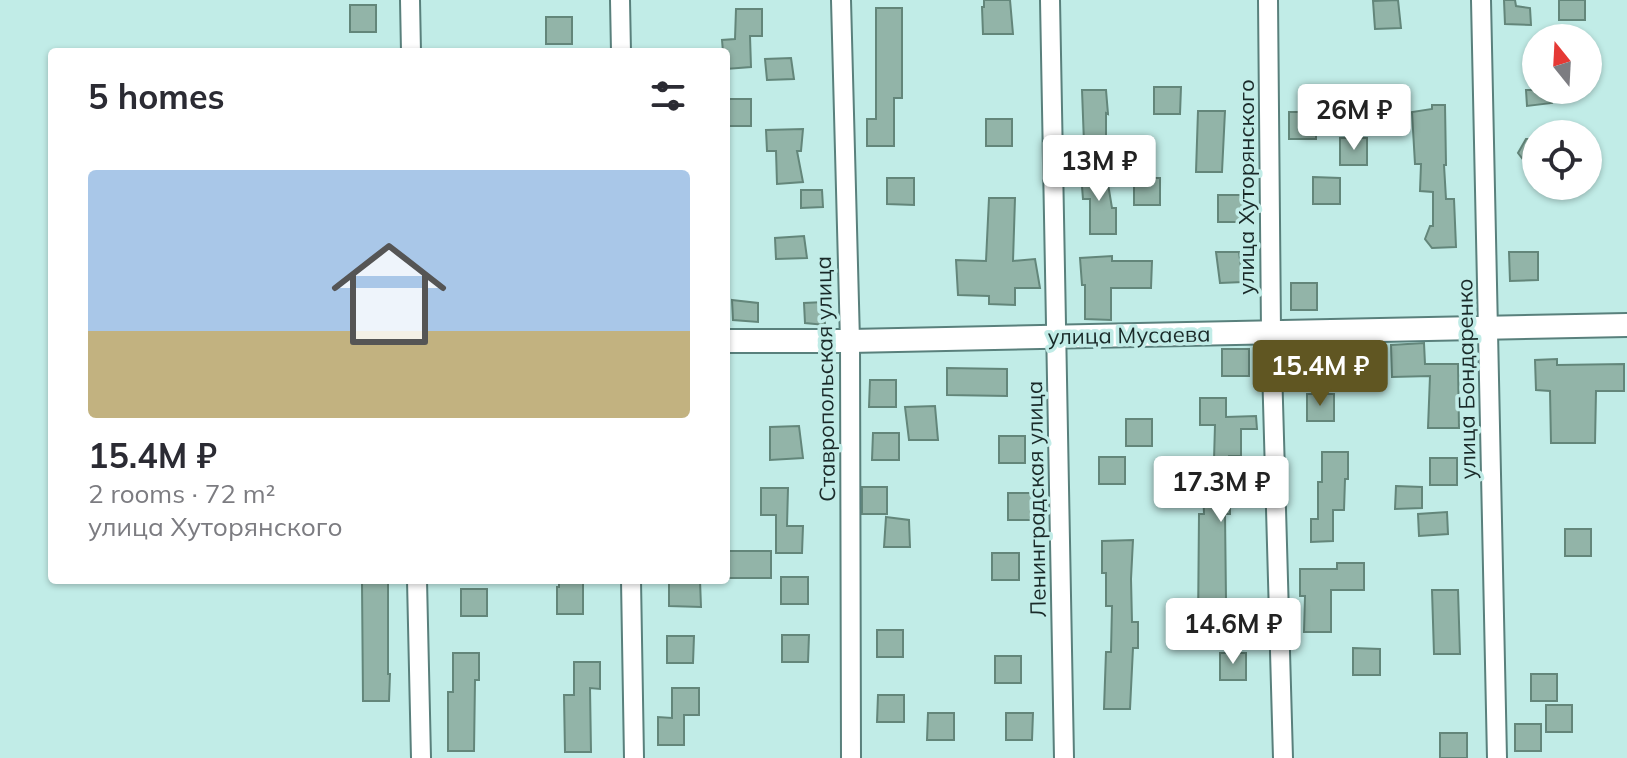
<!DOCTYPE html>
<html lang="en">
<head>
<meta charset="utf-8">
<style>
	body { margin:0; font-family:Mulish,sans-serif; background:#f7f7f7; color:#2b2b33; height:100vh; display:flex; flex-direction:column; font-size:30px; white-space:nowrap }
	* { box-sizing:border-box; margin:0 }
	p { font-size:26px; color:#7c7c81 }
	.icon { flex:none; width:44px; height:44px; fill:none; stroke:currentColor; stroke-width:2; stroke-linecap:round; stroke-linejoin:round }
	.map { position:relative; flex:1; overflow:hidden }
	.side { position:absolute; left:48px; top:48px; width:682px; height:536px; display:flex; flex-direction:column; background:#fff; border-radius:8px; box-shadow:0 2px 6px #0004 }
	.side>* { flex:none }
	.needle { width:52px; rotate:342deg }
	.tools { position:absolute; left:1522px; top:24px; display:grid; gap:16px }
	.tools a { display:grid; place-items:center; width:80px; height:80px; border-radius:50%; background:#fff; box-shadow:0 2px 6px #0004; font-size:40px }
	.price { position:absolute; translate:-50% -68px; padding:0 18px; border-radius:8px; background:#fff; color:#222; font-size:26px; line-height:52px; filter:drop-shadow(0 2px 4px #0008) }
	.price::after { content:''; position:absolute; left:50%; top:48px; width:24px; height:18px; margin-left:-12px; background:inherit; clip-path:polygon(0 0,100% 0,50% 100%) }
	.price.active { background:#605622; color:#fff }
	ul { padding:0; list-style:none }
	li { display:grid; align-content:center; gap:16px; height:424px; padding:0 40px }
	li+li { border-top:2px solid #e1e1e2 }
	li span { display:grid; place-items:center; height:248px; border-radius:8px; color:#555 }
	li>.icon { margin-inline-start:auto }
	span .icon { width:144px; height:144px; fill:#fffc; stroke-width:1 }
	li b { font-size:34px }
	h2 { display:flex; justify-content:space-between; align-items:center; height:96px; padding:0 40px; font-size:34px }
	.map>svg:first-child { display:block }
	.building { fill:#92b4a8; stroke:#63867a; stroke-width:2 }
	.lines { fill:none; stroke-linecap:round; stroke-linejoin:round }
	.minor-casing { stroke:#59807c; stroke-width:22 }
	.tertiary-casing { stroke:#59807c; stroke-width:26 }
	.minor { stroke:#fff; stroke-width:18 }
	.tertiary { stroke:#fff; stroke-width:22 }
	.labels { text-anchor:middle; stroke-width:7; stroke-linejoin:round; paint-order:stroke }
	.street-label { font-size:22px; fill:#1a2a29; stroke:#c1ece7 }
</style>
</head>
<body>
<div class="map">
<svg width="1627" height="758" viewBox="0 0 1627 758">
	<rect width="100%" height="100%" fill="#c1ece7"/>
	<!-- building -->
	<path class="building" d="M984 0H1010L1013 34H983L982 7H984Z
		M1398 0 1401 28 1375 29 1373 1Z
		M1504 0H1515L1516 6 1530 8 1531 25 1505 24Z
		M1559 0H1585V20H1559Z
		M350 5H376V32H350Z
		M876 8H902V98H894V146H867V119H876Z
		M736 9H762V36H750L751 67 726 69V52H723L722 40 735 39Z
		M546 17H572V44H546Z
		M791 58 794 79 767 80 765 59Z
		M1154 87H1181L1180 114H1154Z
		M1082 90H1106L1108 114 1106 113V144L1084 143Z
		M1526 90H1550L1552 103 1527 106Z
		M726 99H751V126H726Z
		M1432 105H1445L1446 165H1444L1446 199H1454L1456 247 1432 248 1425 239 1430 226H1433V192L1420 191 1421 164H1415L1412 112 1432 109Z
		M1198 111H1225L1222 172H1196Z
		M1289 112H1316V139H1289Z
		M986 119H1012V146H986Z
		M803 129 801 151H797L803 182 777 184 776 151H767L766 130Z
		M1340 138H1367V165H1340Z
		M1526 139H1536V165L1528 166 1518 153Z
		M1106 172 1112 208H1116V234H1090V199H1083L1081 174Z
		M1313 177 1340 178V204H1313Z
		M887 178H914V205L887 204Z
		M1134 178H1160V205H1134Z
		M801 190H822L823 207 801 208Z
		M1218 195H1244V222H1218Z
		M989 198H1015L1013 261 1035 259 1040 288H1015V305L989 304V296L958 295 956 260 986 261Z
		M804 236 807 258 776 259 775 238Z
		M1216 252H1239L1243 282 1220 283Z
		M1509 252H1538V280L1510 281Z
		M1112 256V261H1152L1151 288H1111V320L1085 319V285H1082L1080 258Z
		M1291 283H1317V310H1291Z
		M732 300 758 303V322L733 320Z
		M824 302 825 325 805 323 804 303Z
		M1424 343 1425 364H1458L1459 428H1428L1430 376 1392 377 1391 345Z
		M1222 349H1249V376H1222Z
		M1557 359V365L1624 364V391H1596L1595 443H1551L1550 391 1536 390 1535 360Z
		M947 368 1007 369V396L947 395Z
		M870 380H896V407H869Z
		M1307 394H1334V421H1307Z
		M1200 398H1226V417L1256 416 1257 429H1241V456H1229L1230 514H1225L1226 600 1265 601 1264 628 1198 627 1199 514H1204L1202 460H1214L1215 425H1200Z
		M935 406 938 440H909L905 407Z
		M1126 419H1152V446H1126Z
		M799 426 803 458 770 460V427Z
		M873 433H899V460H872Z
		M999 436H1025V463H999Z
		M1322 452H1348V479H1345L1344 510H1333V541L1311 542V519H1318V482H1322Z
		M1099 457H1125V484H1099Z
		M1430 458H1457V485H1430Z
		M1396 486 1422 487V508L1395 509Z
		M862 487H887V514H862Z
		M761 488H788L787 526H803L802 553H776V515H761Z
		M1008 493H1035V520H1008Z
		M1447 512 1448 534 1419 536 1418 514Z
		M886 517 909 520 910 547H884Z
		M1565 529H1591V556H1565Z
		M1133 540 1131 579 1132 622H1138V648H1133L1130 709H1104L1106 652H1111L1112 606H1106V573H1102V541Z
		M726 551H771V578H726Z
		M992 553H1019V580H992Z
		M1337 563H1364V590H1331V632H1304L1305 596H1300V569H1337Z
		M781 577H808V604H781Z
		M559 580H583V614H557V587H559Z
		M700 580 701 607 669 606V581Z
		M362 583H388V674H390L389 701H363Z
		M461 589H487V616H461Z
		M1432 590H1458L1460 654H1434Z
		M877 630H903V657H877Z
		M782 635H809L808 662H782Z
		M667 636H694L693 663H667Z
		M1353 648 1380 649V675H1353Z
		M453 653H479V680H475L474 751H448V692H453Z
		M1220 653H1246V680H1220Z
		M995 656H1021V683H995Z
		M574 662H600V689L590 688 591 752H565L564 695H574Z
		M1531 674H1557V701H1531Z
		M672 688H699V715H684V745H658V717L672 718Z
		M878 695H904V722H877Z
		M1546 705H1572V732H1546Z
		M928 713H954V740H927Z
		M1006 713H1033L1032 740H1006Z
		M1515 724H1541V751H1515Z
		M1440 733H1467V758H1440Z"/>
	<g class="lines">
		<!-- minor casing -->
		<g class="minor-casing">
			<path id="minor" d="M410 0 411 52
				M620 0 621 52
				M841 0 850 341 851 758
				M1050 0 1064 758
				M1268 0 1271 331 1283 758
				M1481 0 1497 758
				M417 580 421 758
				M631 580 634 758"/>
		</g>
		<!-- tertiary casing -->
		<g class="tertiary-casing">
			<path id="tertiary" d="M726 341H850L1627 325"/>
		</g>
		<!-- minor -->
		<use href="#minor" class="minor"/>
		<!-- tertiary -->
		<use href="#tertiary" class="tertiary"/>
	</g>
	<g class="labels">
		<!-- street labels -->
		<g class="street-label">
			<text transform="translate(1246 187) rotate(-90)" y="8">улица Хуторянского</text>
			<text transform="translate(1129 335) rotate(-1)" y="8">улица Мусаева</text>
			<text transform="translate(825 379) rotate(-91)" y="8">Ставропольская улица</text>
			<text transform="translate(1466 379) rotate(-91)" y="8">улица Бондаренко</text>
			<text transform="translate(1036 499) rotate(-91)" y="8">Ленинградская улица</text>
		</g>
	</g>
</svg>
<div class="tools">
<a><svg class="needle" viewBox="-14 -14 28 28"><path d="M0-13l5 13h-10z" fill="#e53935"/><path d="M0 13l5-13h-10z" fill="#7c7c81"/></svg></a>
<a><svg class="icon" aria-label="locate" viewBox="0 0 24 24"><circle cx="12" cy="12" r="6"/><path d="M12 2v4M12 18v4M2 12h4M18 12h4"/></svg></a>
</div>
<b class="price" style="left:1354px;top:152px">26M ₽</b>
<b class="price" style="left:1099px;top:203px">13M ₽</b>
<b class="price active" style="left:1320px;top:408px">15.4M ₽</b>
<b class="price" style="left:1221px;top:524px">17.3M ₽</b>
<b class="price" style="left:1233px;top:666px">14.6M ₽</b>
<section class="side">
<h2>5 homes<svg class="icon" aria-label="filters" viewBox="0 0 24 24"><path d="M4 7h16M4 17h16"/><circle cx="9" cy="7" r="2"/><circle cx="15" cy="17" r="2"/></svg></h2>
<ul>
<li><span style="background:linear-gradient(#a9c7e8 65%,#c2b280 0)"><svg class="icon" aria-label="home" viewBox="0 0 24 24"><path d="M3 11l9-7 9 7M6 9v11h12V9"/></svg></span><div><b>15.4M ₽</b><p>2 rooms · 72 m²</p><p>улица Хуторянского</p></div></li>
</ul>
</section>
</div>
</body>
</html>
